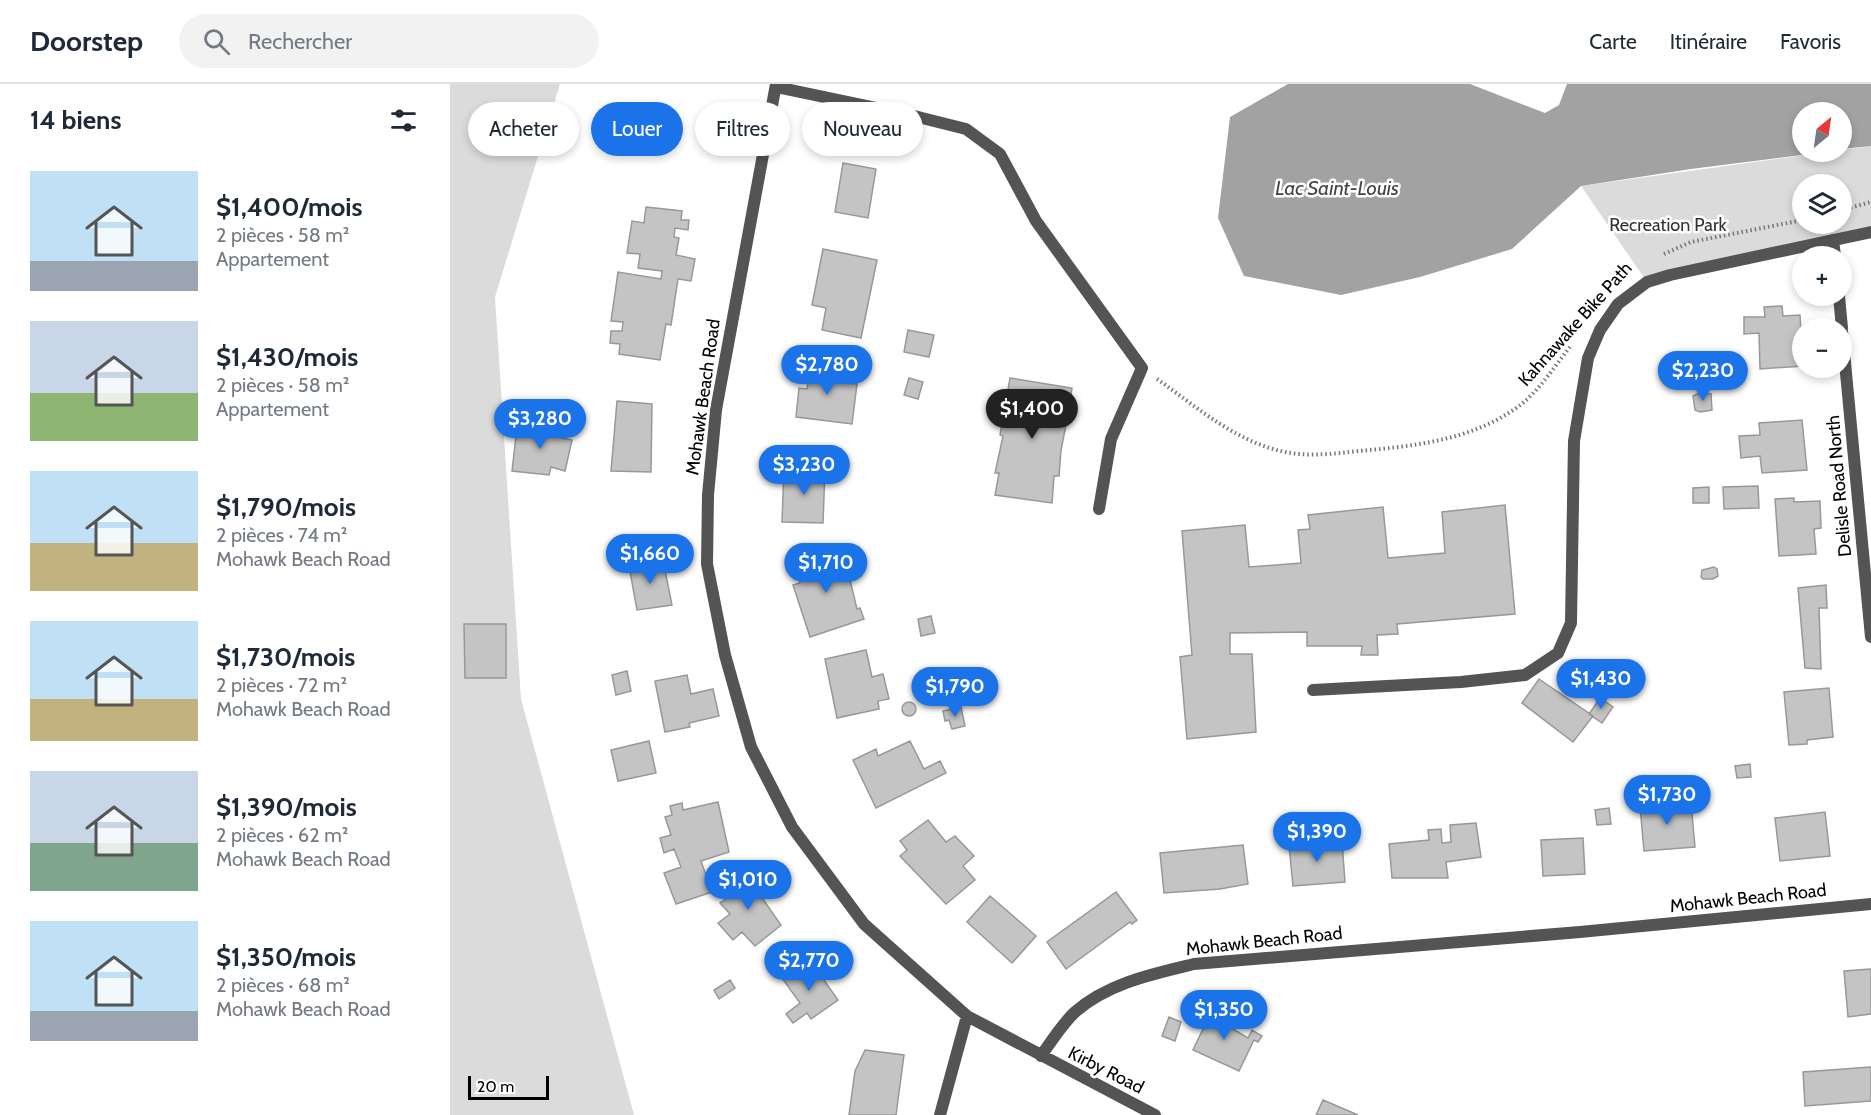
<!DOCTYPE html>
<html lang="fr">
<head>
<meta charset="utf-8">
<style>
	body { margin:0; font-family:Cabin,sans-serif; background:#f2f2f3; color:#1f2937; height:100vh; display:flex; flex-direction:column; font-size:22px; white-space:nowrap }
	* { box-sizing:border-box; margin:0 }
	p { font-size:20px; color:#747a83 }
	.icon { flex:none; width:33px; height:33px; fill:none; stroke:currentColor; stroke-width:2; stroke-linecap:round; stroke-linejoin:round }
	.map { position:relative; flex:1; overflow:hidden }
	.panel { display:flex; flex-direction:column; background:#fff; width:450px }
	.panel>* { flex:none }
	.top-card { position:absolute; left:18px; top:18px; width:570px; height:54px; display:flex; gap:12px }
	.needle { width:39px; rotate:29deg }
	.controls { position:absolute; left:1342px; top:18px; display:grid; gap:12px }
	.controls a { display:grid; place-items:center; width:60px; height:60px; border-radius:50%; background:#fff; box-shadow:0 3px 9px #0003; font-size:30px }
	.scale { position:absolute; left:18px; bottom:15px; width:81px; box-sizing:border-box; padding-left:6px; border:3px solid #000; border-top:0; font-size:16px; line-height:21px; white-space:nowrap; color:#000; -webkit-text-stroke:4px #fff; paint-order:stroke }
	.price { position:absolute; translate:-50% -51px; padding:0 14px; border-radius:21px; background:#1a73e8; color:#fff; font-size:20px; line-height:39px; filter:drop-shadow(0 2px 3px #0008) }
	.price::after { content:''; position:absolute; left:50%; top:36px; width:18px; height:14px; margin-left:-9px; background:inherit; clip-path:polygon(0 0,100% 0,50% 100%) }
	.price.on { background:#222; color:#fff }
	ul { padding:0; list-style:none }
	li { display:flex; align-items:center; gap:18px; height:150px; padding:0 30px }
	li span { display:grid; place-items:center; flex:none; width:168px; height:120px; border-radius:0px; color:#555 }
	li>.icon { margin-inline-start:auto }
	span .icon { width:72px; height:72px; fill:#fffc; stroke-width:1 }
	li b { font-size:26px }
	h2 { display:flex; justify-content:space-between; align-items:center; height:72px; padding:0 30px; font-size:26px }
	.pill { padding:0 21px; border-radius:27px; background:#fff; box-shadow:0 3px 9px #0003; font-size:21px; line-height:54px }
	.pill.on { background:#1a73e8; color:#fff }
	header { display:flex; align-items:center; gap:36px; box-sizing:border-box; height:84px; padding:0 30px; background:#fff; border-bottom:2px solid #e0e1e3 }
	header strong { font-size:28px }
	nav { display:flex; gap:33px; margin-inline-start:auto; font-size:21px }
	.search { width:420px; height:54px; background:#f2f2f3; display:flex; align-items:center; gap:15px; box-sizing:border-box; padding:0 21px; border-radius:33px; color:#747a83; font-size:22px }
	main { display:flex; flex:1; min-height:0 }
	.map>svg:first-child { display:block }
	.green { fill:#dbdbdb; fill-rule:evenodd }
	.water { fill:#a2a2a2 }
	.building { fill:#c4c4c4; stroke:#989898; stroke-width:1.5 }
	.lines { fill:none; stroke-linecap:round; stroke-linejoin:round }
	.path { stroke:#767676; stroke-width:4; stroke-dasharray:1.5 3; stroke-linecap:butt }
	.service { stroke:#545454; stroke-width:12 }
	.minor { stroke:#545454; stroke-width:12 }
	.labels { text-anchor:middle; stroke-width:5; stroke-linejoin:round; paint-order:stroke }
	.park-label { font-size:18px; fill:#323232; stroke:#fff }
	.street-label { font-size:18px; fill:#000; stroke:#fff }
	.water-label { font-size:20px; font-style:italic; fill:#434343; stroke:#fff }
</style>
</head>
<body>
<header>
<strong>Doorstep</strong>
<div class="search"><svg class="icon" aria-label="search" viewBox="0 0 24 24"><circle cx="10" cy="10" r="6"/><path d="M15 15l6 6"/></svg>Rechercher</div>
<nav><a>Carte</a><a>Itinéraire</a><a>Favoris</a></nav>
</header>
<main>
<section class="panel">
<h2>14 biens<svg class="icon" aria-label="filters" viewBox="0 0 24 24"><path d="M4 7h16M4 17h16"/><circle cx="9" cy="7" r="2"/><circle cx="15" cy="17" r="2"/></svg></h2>
<ul>
<li><span style="background:linear-gradient(#bfe0f5 75%,#9aa5b1 0)"><svg class="icon" aria-label="home" viewBox="0 0 24 24"><path d="M3 11l9-7 9 7M6 9v11h12V9"/></svg></span><div><b>$1,400/mois</b><p>2 pièces · 58 m²</p><p>Appartement</p></div></li>
<li><span style="background:linear-gradient(#c9d6e8 60%,#8fb573 0)"><svg class="icon" aria-label="home" viewBox="0 0 24 24"><path d="M3 11l9-7 9 7M6 9v11h12V9"/></svg></span><div><b>$1,430/mois</b><p>2 pièces · 58 m²</p><p>Appartement</p></div></li>
<li><span style="background:linear-gradient(#bfe0f5 60%,#c2b280 0)"><svg class="icon" aria-label="home" viewBox="0 0 24 24"><path d="M3 11l9-7 9 7M6 9v11h12V9"/></svg></span><div><b>$1,790/mois</b><p>2 pièces · 74 m²</p><p>Mohawk Beach Road</p></div></li>
<li><span style="background:linear-gradient(#bfe0f5 65%,#c2b280 0)"><svg class="icon" aria-label="home" viewBox="0 0 24 24"><path d="M3 11l9-7 9 7M6 9v11h12V9"/></svg></span><div><b>$1,730/mois</b><p>2 pièces · 72 m²</p><p>Mohawk Beach Road</p></div></li>
<li><span style="background:linear-gradient(#c9d6e8 60%,#7fa58c 0)"><svg class="icon" aria-label="home" viewBox="0 0 24 24"><path d="M3 11l9-7 9 7M6 9v11h12V9"/></svg></span><div><b>$1,390/mois</b><p>2 pièces · 62 m²</p><p>Mohawk Beach Road</p></div></li>
<li><span style="background:linear-gradient(#bfe0f5 75%,#9aa5b1 0)"><svg class="icon" aria-label="home" viewBox="0 0 24 24"><path d="M3 11l9-7 9 7M6 9v11h12V9"/></svg></span><div><b>$1,350/mois</b><p>2 pièces · 68 m²</p><p>Mohawk Beach Road</p></div></li>
</ul>
</section>
<div class="map">
<svg width="1421" height="1031" viewBox="0 0 1421 1031">
	<rect width="100%" height="100%" fill="#fff"/>
	<!-- green -->
	<path class="green" d="M0 0H110L45 213 71 615 184 1031H0Z
		M1421 62V148L1197 198 1131 102ZM1353 100H1392V140H1353Z"/>
	<!-- water -->
	<path class="water" d="M838 0H1020L1095 29 1109 21 1117 0H1421V62L1392 65V28H1353V68H1375L1241 85 1131 102 1062 165 970 193 891 211 794 192 768 134 780 33Z"/>
	<!-- building -->
	<path class="building" d="M393 79 426 85 418 134 385 128Z
		M196 123 232 127 231 136H239L238 146 225 144 224 153 229 154 226 171 245 175 241 197 228 195 221 241 216 240 210 276 169 270 170 260 160 259 161 247H172L173 238 161 237 168 188 211 195 212 187 188 184 190 170 177 169 182 137 194 139Z
		M373 165 427 176 411 254 372 246 376 224 362 221Z
		M1332 222 1333 232 1350 231 1353 282 1310 285 1309 249 1294 250V233H1315L1314 223Z
		M458 246 484 251 479 273 454 268Z
		M1256 273 1259 301 1237 303 1234 275Z
		M361 277 390 281 387 298 407 300 402 340 346 333 349 304 357 305Z
		M459 294 473 298 468 315 454 311Z
		M560 294 622 304 620 317 615 316 613 330 618 331 611 366 609 392H604L602 419 545 411 549 389H545L553 352 550 351Z
		M1249 309 1261 310 1262 326 1250 328 1245 326 1243 312Z
		M167 317 202 320 201 388 161 387Z
		M92 336 108 338 106 353 122 356 115 387 101 383 99 391 62 387 67 343 91 346Z
		M1352 336 1357 386 1312 389 1310 372 1291 374 1289 352 1310 351 1309 339Z
		M334 384 375 385 373 439 332 438Z
		M1308 402 1309 424 1274 425 1273 403Z
		M1259 403V419H1243V404Z
		M1344 414V418L1370 417 1371 444 1364 445 1366 470 1329 472 1325 415Z
		M1055 421 1065 530 947 540 948 550 927 551 928 571H911L912 562H857V548L780 549V570H802L806 648 737 655 730 573 742 571 732 447 795 441 799 483 851 479 848 446 860 445 858 431 933 423 938 474 995 469 992 428Z
		M393 467 407 525 410 524 414 535 360 553 343 501 350 499 345 480Z
		M213 476 222 521 187 526 179 482Z
		M1264 483 1267 485 1268 492 1263 495H1253L1251 493 1252 486Z
		M1376 501 1377 524H1369L1371 585 1355 584 1348 504Z
		M481 532 485 549 471 552 468 535Z
		M14 540H56V594H15Z
		M416 566 422 593 433 590 439 615 428 617 429 625 387 634 375 575Z
		M177 587 181 607 166 611 162 591Z
		M237 591 241 610 263 605 269 632 239 639 240 643 215 648 205 597Z
		M1089 595 1143 632 1123 658 1072 619Z
		M1379 604 1383 653 1357 656V660L1339 661 1334 608Z
		M1150 614 1163 623 1152 639 1139 630Z
		M452 625a7 7 0 1 1 14 0a7 7 0 1 1-14 0Z
		M511 623 515 642 502 645 499 636 495 637 493 627Z
		M199 657 206 689 168 697 161 666Z
		M460 657 474 685 490 677 496 689 426 724 403 676 426 665 428 672Z
		M1300 680 1301 693 1287 694 1285 682Z
		M1197 710 1199 723 1241 719 1245 763 1194 767 1189 711Z
		M268 718 279 768 251 777 262 808 226 820 214 789 231 783 224 765 214 769 210 754 221 751 215 733 222 731 220 722 232 719 233 726Z
		M1159 724 1161 740 1147 741 1145 726Z
		M1375 728 1380 772 1330 777 1325 734Z
		M478 736 496 758 505 752 524 772 513 782 525 796 496 820 450 772 457 766 450 757Z
		M1026 739 1031 773 996 778 998 794H942L939 760 979 756 978 746 991 745 992 759 1001 758 1000 741Z
		M1133 754 1135 790 1093 792 1091 756Z
		M892 757 895 798 843 802 839 761Z
		M793 761 798 800 770 805 714 809 710 769Z
		M301 785 310 797 303 801 331 841 305 862 292 848 283 856 268 839 280 830 270 819 285 809 279 801Z
		M666 808 687 836 682 840 680 838 616 885 597 858Z
		M540 812 586 852 562 879 517 838Z
		M359 875 388 916 361 935 357 929 343 939 336 930 350 919 332 894Z
		M1421 885V930L1398 933 1394 887Z
		M280 896 285 904 269 915 264 906Z
		M763 924 782 932 776 941 798 954 802 946 812 952 808 958 804 956 789 987 743 966Z
		M719 933 731 938 725 957 712 952Z
		M415 966 454 971 446 1031H399L405 987Z
		M1421 983V1017L1355 1022 1353 988Z
		M873 1016 908 1031H866Z"/>
	<g class="lines">
		<!-- path -->
		<path class="path" d="M1392 126 1421 118
			M1214 170 1241 158 1353 136
			M707 295C744 321 779 352 823 365 852 374 880 370 909 367 965 362 1023 356 1069 322 1089 307 1104 283 1120 263"/>
		<!-- service -->
		<path class="service" d="M326 3 460 31 516 45 550 70 586 137 692 284 661 355 649 425"/>
		<!-- minor -->
		<path class="minor" d="M326 0 266 326 258 411 257 480 275 571 301 663 342 743 414 840 517 932 705 1031
			M1383 156 1385 172
			M1389 212 1392 244
			M1392 247 1421 553
			M863 606 1011 598 1075 591 1108 569 1121 539 1124 357 1138 274 1150 246 1168 220 1197 198 1220 191 1421 148
			M591 972C601 958 612 940 625 928 658 899 703 890 744 880L1130 848 1421 820
			M490 1031 517 932"/>
	</g>
	<g class="labels">
		<!-- park labels -->
		<g class="park-label">
			<text x="1218" y="147">Recreation Park</text>
		</g>
		<!-- street labels -->
		<g class="street-label">
			<text transform="translate(1125 240) rotate(-48)" y="6">Kahnawake Bike Path</text>
			<text transform="translate(253 313) rotate(-82)" y="6">Mohawk Beach Road</text>
			<text transform="translate(1389 402) rotate(-95)" y="6">Delisle Road North</text>
			<text transform="translate(1298 814) rotate(-6)" y="6">Mohawk Beach Road</text>
			<text transform="translate(814 857) rotate(-6)" y="6">Mohawk Beach Road</text>
			<text transform="translate(656 986) rotate(27)" y="6">Kirby Road</text>
		</g>
		<!-- water labels -->
		<g class="water-label">
			<text x="887" y="111">Lac Saint-Louis</text>
		</g>
	</g>
</svg>
<div class="controls">
<a><svg class="needle" viewBox="-14 -14 28 28"><path d="M0-13l5 13h-10z" fill="#e53935"/><path d="M0 13l5-13h-10z" fill="#747a83"/></svg></a>
<a><svg class="icon" aria-label="layers" viewBox="0 0 24 24"><path d="M12 4l9 5-9 5-9-5zM3 14l9 5 9-5"/></svg></a>
<a>+</a>
<a>−</a>
</div>
<div class="scale">20 m</div>
<b class="price" style="left:377px;top:312px">$2,780</b>
<b class="price" style="left:1253px;top:318px">$2,230</b>
<b class="price on" style="left:582px;top:356px">$1,400</b>
<b class="price" style="left:90px;top:366px">$3,280</b>
<b class="price" style="left:354px;top:412px">$3,230</b>
<b class="price" style="left:200px;top:501px">$1,660</b>
<b class="price" style="left:376px;top:510px">$1,710</b>
<b class="price" style="left:1151px;top:626px">$1,430</b>
<b class="price" style="left:505px;top:634px">$1,790</b>
<b class="price" style="left:1217px;top:742px">$1,730</b>
<b class="price" style="left:867px;top:779px">$1,390</b>
<b class="price" style="left:298px;top:827px">$1,010</b>
<b class="price" style="left:359px;top:908px">$2,770</b>
<b class="price" style="left:774px;top:957px">$1,350</b>
<div class="top-card">
<a class="pill">Acheter</a>
<a class="pill on">Louer</a>
<a class="pill">Filtres</a>
<a class="pill">Nouveau</a>
</div>
</div>
</main>
</body>
</html>
